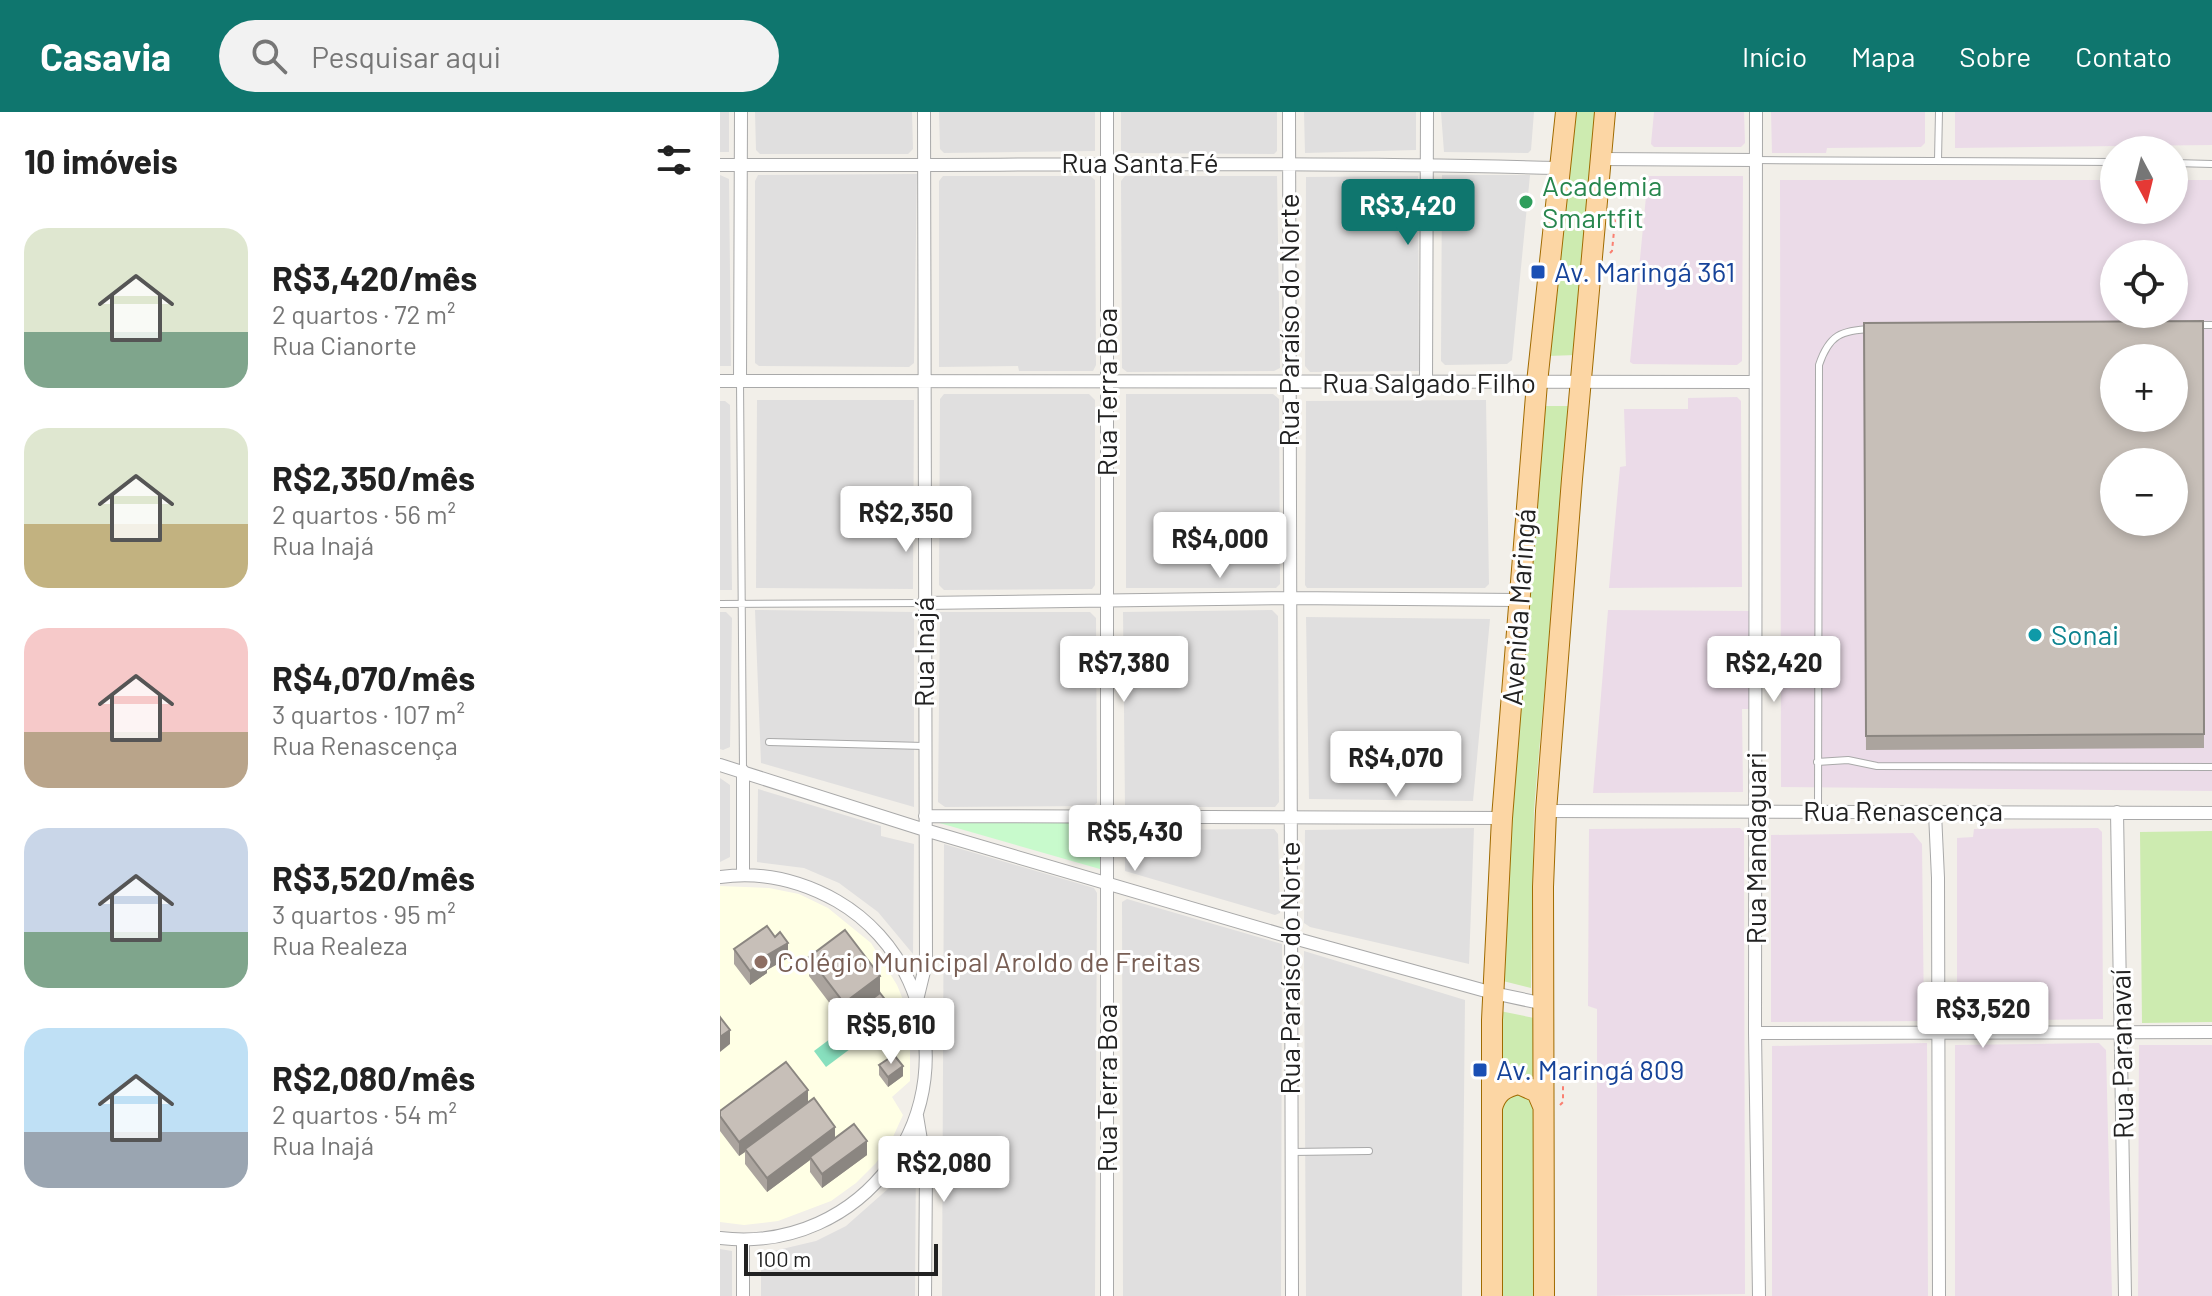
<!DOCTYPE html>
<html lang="pt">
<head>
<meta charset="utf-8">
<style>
	body { margin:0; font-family:Barlow,sans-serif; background:#f2f2f2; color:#222; height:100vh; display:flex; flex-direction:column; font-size:30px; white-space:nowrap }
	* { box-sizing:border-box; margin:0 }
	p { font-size:26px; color:#767676 }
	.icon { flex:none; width:44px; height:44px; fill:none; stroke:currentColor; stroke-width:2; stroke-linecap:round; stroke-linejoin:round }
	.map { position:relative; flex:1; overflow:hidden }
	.drawer { display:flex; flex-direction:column; background:#fff; width:720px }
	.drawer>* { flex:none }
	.needle { width:52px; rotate:173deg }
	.fabs { position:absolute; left:1380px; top:24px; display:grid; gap:16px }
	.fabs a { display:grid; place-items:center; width:88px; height:88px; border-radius:50%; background:#fff; box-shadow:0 4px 12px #0003; font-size:40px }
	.scale { position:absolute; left:24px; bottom:20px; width:194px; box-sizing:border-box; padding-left:8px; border:4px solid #222; border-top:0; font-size:22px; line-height:28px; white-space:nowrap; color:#222; -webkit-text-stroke:6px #fff; paint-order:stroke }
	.price { position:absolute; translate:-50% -68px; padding:0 18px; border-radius:8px; background:#fff; color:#222; font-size:26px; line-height:52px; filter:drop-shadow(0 2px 4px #0008) }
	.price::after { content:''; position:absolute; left:50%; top:48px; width:24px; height:18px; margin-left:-12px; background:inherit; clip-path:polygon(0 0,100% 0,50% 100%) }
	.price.on { background:#0f766e; color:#fff }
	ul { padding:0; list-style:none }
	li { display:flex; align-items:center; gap:24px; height:200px; padding:0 24px }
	li span { display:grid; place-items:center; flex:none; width:224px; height:160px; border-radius:24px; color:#555 }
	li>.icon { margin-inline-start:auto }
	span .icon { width:96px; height:96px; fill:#fffc; stroke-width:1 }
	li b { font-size:34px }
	h2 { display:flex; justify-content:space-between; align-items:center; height:96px; padding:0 24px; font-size:34px }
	header { display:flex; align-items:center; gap:48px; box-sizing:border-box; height:112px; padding:0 40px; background:#0f766e; color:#fff }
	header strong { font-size:38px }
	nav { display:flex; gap:44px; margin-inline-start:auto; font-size:28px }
	.search { width:560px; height:72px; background:#f2f2f2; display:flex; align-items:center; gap:20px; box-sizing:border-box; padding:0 28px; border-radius:44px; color:#767676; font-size:30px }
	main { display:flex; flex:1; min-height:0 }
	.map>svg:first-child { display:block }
	.residential { fill:#e0dfdf }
	.industrial { fill:#ebdbe8; fill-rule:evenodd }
	.education { fill:#ffffe5 }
	.grass { fill:#cdebb0 }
	.park { fill:#c8facc }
	.pitch { fill:#88e0be }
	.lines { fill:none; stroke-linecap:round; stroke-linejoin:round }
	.service-casing { stroke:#a9a9a9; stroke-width:8 }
	.minor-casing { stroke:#a9a9a9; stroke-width:14 }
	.primary-casing { stroke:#a06b00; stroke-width:22 }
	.path { stroke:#fa8072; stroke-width:2; stroke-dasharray:4 4; stroke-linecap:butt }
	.service { stroke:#fff; stroke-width:6 }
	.minor { stroke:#fff; stroke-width:12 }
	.primary { stroke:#fcd6a4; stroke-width:20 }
	.wall { fill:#aba49e }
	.shaded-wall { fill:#8b8681 }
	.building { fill:#c7bfb8; stroke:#8b8681; stroke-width:2; fill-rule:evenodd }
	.leisure-dot { fill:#2e9e5b; stroke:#fff; stroke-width:3 }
	.transit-dot { fill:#1a4fb4; stroke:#fff; stroke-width:3 }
	.culture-dot { fill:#0f9aa8; stroke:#fff; stroke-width:3 }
	.education-dot { fill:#8d6e63; stroke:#fff; stroke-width:3 }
	.labels { text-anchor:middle; stroke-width:6; stroke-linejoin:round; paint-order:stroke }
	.street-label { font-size:28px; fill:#222; stroke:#fff }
	.leisure-label { font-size:28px; fill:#27864d; stroke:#fff; text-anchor:start }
	.transit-label { font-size:28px; fill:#164399; stroke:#fff; text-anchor:start }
	.culture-label { font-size:28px; fill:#0d838f; stroke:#fff; text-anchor:start }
	.education-label { font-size:28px; fill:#785e54; stroke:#fff; text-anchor:start }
</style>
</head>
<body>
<header>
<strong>Casavia</strong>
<div class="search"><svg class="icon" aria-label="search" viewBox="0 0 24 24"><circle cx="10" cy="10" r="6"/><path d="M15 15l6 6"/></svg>Pesquisar aqui</div>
<nav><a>Início</a><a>Mapa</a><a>Sobre</a><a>Contato</a></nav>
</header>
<main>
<section class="drawer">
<h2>10 imóveis<svg class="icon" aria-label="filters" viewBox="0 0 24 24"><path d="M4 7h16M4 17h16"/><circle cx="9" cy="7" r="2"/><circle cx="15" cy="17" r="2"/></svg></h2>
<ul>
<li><span style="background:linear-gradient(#dfe7d0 65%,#7fa58c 0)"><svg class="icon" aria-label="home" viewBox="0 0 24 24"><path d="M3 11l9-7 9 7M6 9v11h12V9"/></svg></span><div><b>R$3,420/mês</b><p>2 quartos · 72 m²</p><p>Rua Cianorte</p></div></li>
<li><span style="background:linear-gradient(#dfe7d0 60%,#c2b280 0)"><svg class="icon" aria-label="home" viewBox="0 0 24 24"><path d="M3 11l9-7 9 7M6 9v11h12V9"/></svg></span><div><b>R$2,350/mês</b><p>2 quartos · 56 m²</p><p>Rua Inajá</p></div></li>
<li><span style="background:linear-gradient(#f6c9c9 65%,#b9a48a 0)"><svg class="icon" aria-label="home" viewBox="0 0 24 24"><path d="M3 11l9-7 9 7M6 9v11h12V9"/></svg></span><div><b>R$4,070/mês</b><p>3 quartos · 107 m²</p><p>Rua Renascença</p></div></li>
<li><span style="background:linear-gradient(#c9d6e8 65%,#7fa58c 0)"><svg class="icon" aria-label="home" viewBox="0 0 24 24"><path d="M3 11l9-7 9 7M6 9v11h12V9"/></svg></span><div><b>R$3,520/mês</b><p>3 quartos · 95 m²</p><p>Rua Realeza</p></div></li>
<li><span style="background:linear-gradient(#bfe0f5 65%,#9aa5b1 0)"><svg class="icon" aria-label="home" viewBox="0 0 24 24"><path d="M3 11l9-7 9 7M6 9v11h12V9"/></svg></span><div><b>R$2,080/mês</b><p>2 quartos · 54 m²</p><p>Rua Inajá</p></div></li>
</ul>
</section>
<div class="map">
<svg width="1492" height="1184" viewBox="0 0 1492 1184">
	<rect width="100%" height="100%" fill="#f2efe9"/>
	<!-- residential -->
	<path class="residential" d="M0 0H9V40H0Z
		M35 0H192L193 37 188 42H40L36 38Z
		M219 0H375V39L224 41 220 37Z
		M401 0H557V39L554 42 404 41 401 38Z
		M584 0H696V38L585 41Z
		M721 0H814L811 38 808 41 724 40Z
		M197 62 194 251 189 255 39 254 35 251V69L38 63Z
		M0 63 9 67 11 254H0Z
		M722 63H810L792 248 787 252 725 253 721 249Z
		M223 64H370L375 68 376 253 373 259H299L298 254 219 255V69Z
		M405 64H557L560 256 554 259 407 260 402 256 401 69Z
		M698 64 699 259 590 260 585 254 586 65Z
		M224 282H369L375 288V473L372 477 224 478 219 473 220 287Z
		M406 282H553L559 287 560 472 556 476H406Z
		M37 288H194L193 477 36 476Z
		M766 288 769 472 765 476H587L585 473 586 289Z
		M0 289H5L10 293 12 478H0Z
		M35 498 192 500 194 502V695L41 651Z
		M552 498 558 504 559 690 555 695H405L403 500Z
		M0 500H6L12 506 10 635 3 638 0 637Z
		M220 500H370L376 506 377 691 373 694 225 695 218 690Z
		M586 505 770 507 753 689 589 687Z
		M0 666 10 673V745L0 750Z
		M38 677 161 714V724L194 732 193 842 158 800 119 771 84 756 37 750Z
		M754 716 749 852 590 815 584 811 585 718Z
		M554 717 558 722 560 801 555 803 405 759V718Z
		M224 732 374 776 377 781 375 1184H222Z
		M407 787 562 832 561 1184H403L402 790Z
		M584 839 745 888 742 1184H586Z
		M196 1038 195 1184H41V1145L45 1141 96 1129 126 1114 178 1068 187 1057Z
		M0 1137 12 1139V1184H0Z"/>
	<!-- industrial -->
	<path class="industrial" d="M934 0H1024L1025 31 1021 35H934L931 32Z
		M1051 0H1205V31L1201 35 1107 36 1106 41H1052Z
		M1235 0H1492V33L1235 36Z
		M928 64H1023L1022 249 1017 253 913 252 910 250Z
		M1060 68H1394V98H1454V68H1492V679L1061 675ZM1394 142H1454V202H1394ZM1394 246H1454V306H1394ZM1394 350H1454V410H1394Z
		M1017 285 1021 289 1022 475 889 476 900 355 906 354 904 297H968V286Z
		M888 498 1029 499 1030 597H1022L1023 680 873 681Z
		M1020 716 1024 720 1025 1182 877 1184V897L868 894 869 717Z
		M1378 716 1382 720 1383 907 1241 909 1237 905V726L1253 725 1254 717Z
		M1193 721 1202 732 1204 909 1051 910V723Z
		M1207 931 1208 1184H1052V934Z
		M1379 931 1386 938 1392 1184H1235V933Z
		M1419 933H1492V1184H1418Z"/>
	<!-- education -->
	<path class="education" d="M0 774 49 776 79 782 108 796 151 831 177 873 186 895 190 920V969L172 985 183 1003 172 1027 156 1051 136 1071 111 1089 58 1109 24 1113 0 1110Z"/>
	<!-- grass -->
	<path class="grass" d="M854 0H879L856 243 828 244Z
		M825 294H849L814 698 811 876 783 869 792 694Z
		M1492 719V910L1422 911 1420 720Z
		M780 899 814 906V1184H779Z"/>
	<!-- park -->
	<path class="park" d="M380 707V757L209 708Z"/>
	<!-- pitch -->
	<path class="pitch" d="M122 918 134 934 106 955 94 939Z"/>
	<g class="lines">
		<!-- service casing -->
		<g class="service-casing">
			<path id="service" d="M1035 48 1394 50
				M1218 48 1219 0
				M1454 51 1492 52
				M1476 213H1492
				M20 269 23 659
				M0 492 203 491
				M49 630 204 634
				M1097 650 1128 648 1157 654 1492 655
				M1098 699 1099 253C1109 223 1121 218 1152 217
				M571 1040 649 1039"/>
		</g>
		<!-- minor casing -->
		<g class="minor-casing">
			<path id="minor" d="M387 0V1184
				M569 0 572 1184
				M1036 0 1035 921 1039 1184
				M881 47 1035 48
				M0 53C280 54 560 49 841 56
				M0 269 1034 270
				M20 269 21 0
				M706 271 707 0
				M203 491 569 486 798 488
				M0 653 205 718 570 825 773 881 825 892
				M826 699 1492 701
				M1397 700 1405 1184
				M1215 701 1218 766 1219 1184
				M205 704 782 706
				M23 762V659
				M0 765C42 759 80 768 117 789 148 807 174 835 189 869 248 1000 143 1143 0 1126
				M197 888 206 851 204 0
				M1035 921 1492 920
				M197 1004 206 1058 205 1184
				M23 1129V1184"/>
		</g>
		<!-- primary casing -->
		<g class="primary-casing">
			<path id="primary" d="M772 996C776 981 784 975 799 972L817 980 823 994
				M772 1184V908L782 706 817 271 846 0
				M824 1184 823 775 826 699 852 367 885 0"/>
		</g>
		<!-- path -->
		<path class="path" d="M890 141 892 139 895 109 893 105
			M840 993 843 990V961L840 957"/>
		<!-- service -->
		<use href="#service" class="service"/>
		<!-- minor -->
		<use href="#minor" class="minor"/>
		<!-- primary -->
		<use href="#primary" class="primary"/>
	</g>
	<!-- wall -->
	<path class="wall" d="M1483 209 1484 636 1146 638 1144 211Z
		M14 837 68 846 47 858V861L30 873 14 852Z
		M89 845 160 881 179 920 155 938 136 913V901L124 910 89 864Z
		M159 953 183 964 168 975 159 963Z
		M88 990 115 1026 147 1043 102 1076 90 1060V1048L47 1080 25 1052V1040L19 1044 0 1019V999Z"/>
	<!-- shaded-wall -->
	<path class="shaded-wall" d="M68 831V846L47 858V861L30 873V859L46 844Z
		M160 864V883L124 910V891Z
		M179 905V920L155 938V923Z
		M10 918V932L0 940V925Z
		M183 954V964L168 975V965Z
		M88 978V993L25 1037V1040L19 1044V1030Z
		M115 1015V1029L90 1045V1048L47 1080V1066Z
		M147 1029V1043L102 1076V1062Z"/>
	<!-- building -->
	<path class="building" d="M1483 209 1484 622 1146 624 1144 211ZM1394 246H1454V306H1394ZM1394 350H1454V410H1394Z
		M47 814 55 825 60 820 68 831 46 844 47 846 30 859 14 837Z
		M125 818 160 864 124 891 89 845Z
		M160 881 179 905 155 923 136 899Z
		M0 905 10 918 0 925Z
		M174 943 183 954 168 965 159 953Z
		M66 950 88 978 19 1030 0 1004V999Z
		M94 986 115 1015 47 1066 25 1037Z
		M134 1012 147 1029 102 1062 90 1045Z"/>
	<!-- markers -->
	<circle class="leisure-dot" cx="806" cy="90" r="8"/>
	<g class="transit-dot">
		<rect x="810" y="152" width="16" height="16" rx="4"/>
		<rect x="752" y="950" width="16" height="16" rx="4"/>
	</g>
	<circle class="culture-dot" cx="1315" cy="523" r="8"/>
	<circle class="education-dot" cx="41" cy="850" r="8"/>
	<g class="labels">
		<!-- street labels -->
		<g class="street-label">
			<text x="420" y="61">Rua Santa Fé</text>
			<text transform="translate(569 208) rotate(-90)" y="10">Rua Paraíso do Norte</text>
			<text x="709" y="281">Rua Salgado Filho</text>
			<text transform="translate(387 280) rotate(-90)" y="10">Rua Terra Boa</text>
			<text transform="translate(799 495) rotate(-86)" y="10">Avenida Maringá</text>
			<text transform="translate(204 540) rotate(-90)" y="10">Rua Inajá</text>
			<text x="1183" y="709">Rua Renascença</text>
			<text transform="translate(1036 736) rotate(-90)" y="10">Rua Mandaguari</text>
			<text transform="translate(570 856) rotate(-90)" y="10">Rua Paraíso do Norte</text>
			<text transform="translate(1402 942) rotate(-91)" y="10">Rua Paranavaí</text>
			<text transform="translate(387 976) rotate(-90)" y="10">Rua Terra Boa</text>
		</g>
		<!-- leisure labels -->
		<g class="leisure-label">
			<text x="822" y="84">Academia<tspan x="822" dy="32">Smartfit</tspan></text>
		</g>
		<!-- transit labels -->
		<g class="transit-label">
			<text x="834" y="170">Av. Maringá 361</text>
			<text x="776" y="968">Av. Maringá 809</text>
		</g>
		<!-- culture labels -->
		<g class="culture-label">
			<text x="1331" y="533">Sonai</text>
		</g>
		<!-- education labels -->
		<g class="education-label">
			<text x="57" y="860">Colégio Municipal Aroldo de Freitas</text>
		</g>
	</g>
</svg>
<div class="fabs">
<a><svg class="needle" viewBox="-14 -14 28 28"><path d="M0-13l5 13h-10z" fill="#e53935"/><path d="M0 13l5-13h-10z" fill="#767676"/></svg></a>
<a><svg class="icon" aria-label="locate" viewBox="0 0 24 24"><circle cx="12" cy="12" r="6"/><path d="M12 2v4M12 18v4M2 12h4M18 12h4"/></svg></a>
<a>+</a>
<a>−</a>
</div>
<div class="scale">100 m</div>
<b class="price on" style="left:688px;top:135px">R$3,420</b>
<b class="price" style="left:186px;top:442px">R$2,350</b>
<b class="price" style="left:500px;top:468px">R$4,000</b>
<b class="price" style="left:404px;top:592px">R$7,380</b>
<b class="price" style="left:1054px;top:592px">R$2,420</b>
<b class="price" style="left:676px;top:687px">R$4,070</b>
<b class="price" style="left:415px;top:761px">R$5,430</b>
<b class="price" style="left:1263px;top:938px">R$3,520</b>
<b class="price" style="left:171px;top:954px">R$5,610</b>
<b class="price" style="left:224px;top:1092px">R$2,080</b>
</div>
</main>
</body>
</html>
